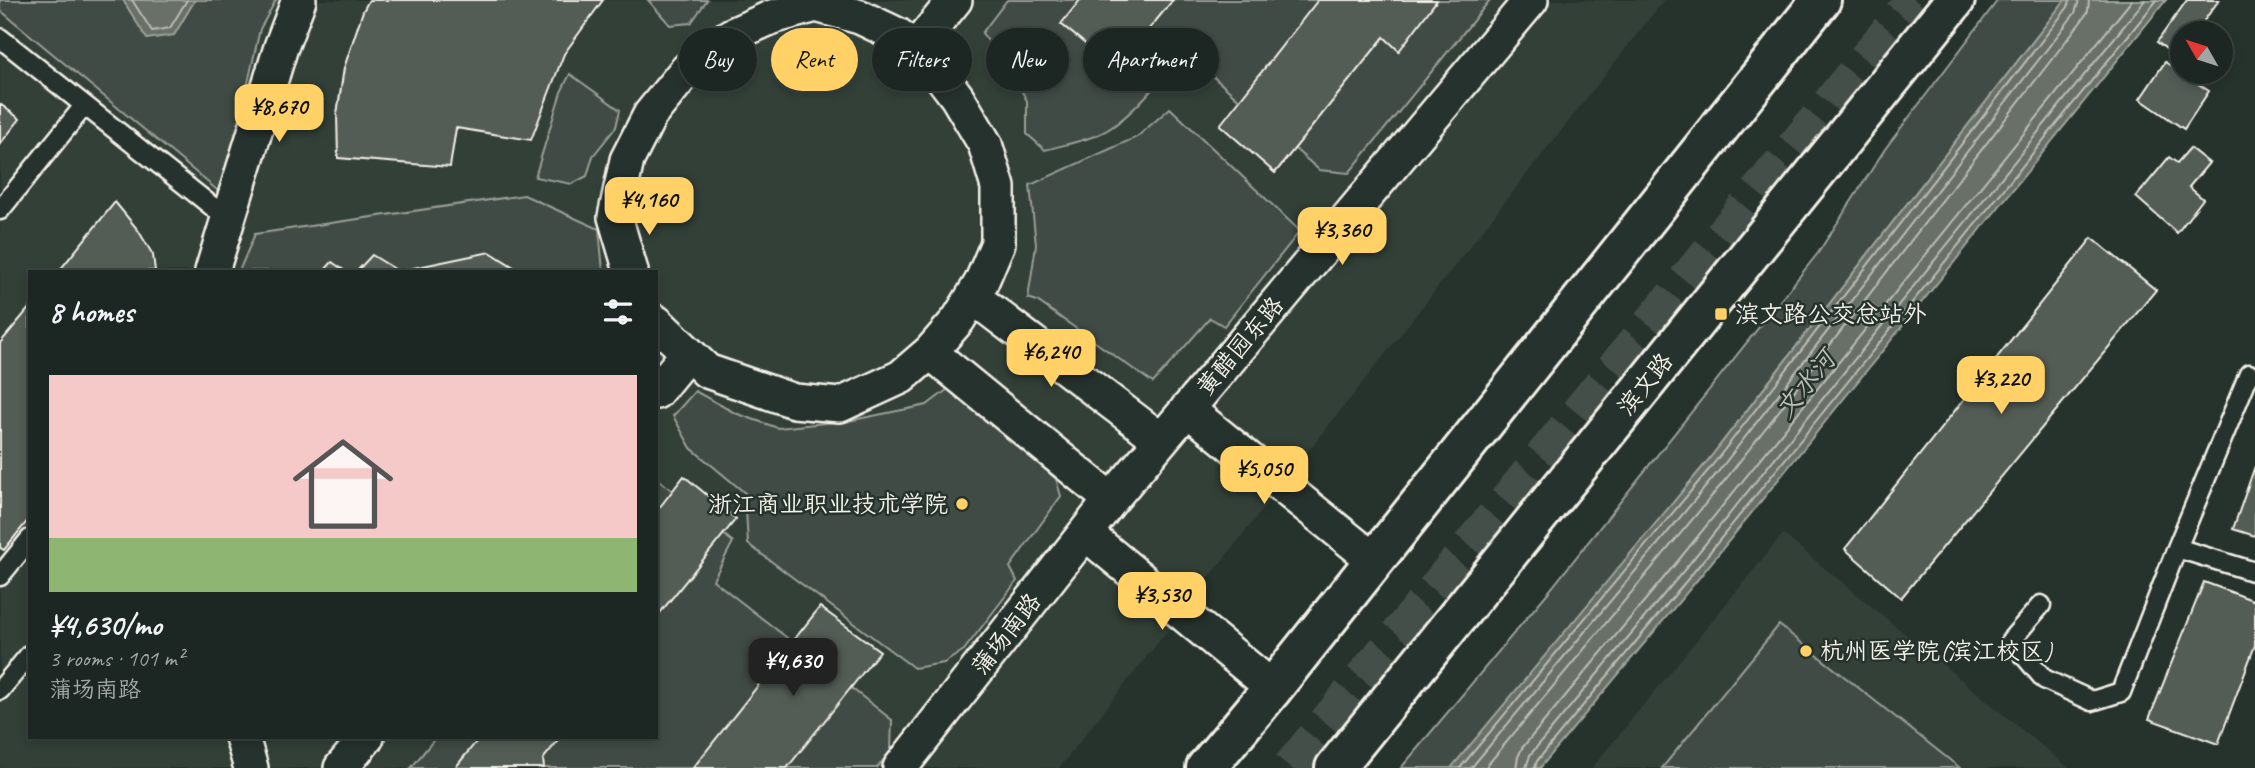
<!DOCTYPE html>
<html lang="en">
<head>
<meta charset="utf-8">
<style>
	body { margin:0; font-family:Caveat,"LXGW WenKai TC",sans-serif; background:#29322f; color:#f1f3f6; height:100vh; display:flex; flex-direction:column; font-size:26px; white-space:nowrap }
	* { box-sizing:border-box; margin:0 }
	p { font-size:23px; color:#a0a5a5 }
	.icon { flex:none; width:38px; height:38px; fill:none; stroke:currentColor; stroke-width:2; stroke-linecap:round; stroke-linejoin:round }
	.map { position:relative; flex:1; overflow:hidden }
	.panel { position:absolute; left:28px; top:270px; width:630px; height:469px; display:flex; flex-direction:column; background:#1c2622; border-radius:0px; box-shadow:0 4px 10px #0003,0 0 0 2px #3a4340 }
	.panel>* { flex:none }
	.guide { position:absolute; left:679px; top:28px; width:665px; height:63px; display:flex; gap:14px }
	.needle { width:46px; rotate:309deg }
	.tools { position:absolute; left:2170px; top:21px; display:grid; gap:14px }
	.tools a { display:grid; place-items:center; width:63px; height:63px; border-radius:50%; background:#1c2622; box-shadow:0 4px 10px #0003,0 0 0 2px #3a4340; font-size:35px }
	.price { position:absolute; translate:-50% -60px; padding:0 16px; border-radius:14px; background:#ffd166; color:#111; font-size:23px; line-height:46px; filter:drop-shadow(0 2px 4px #0008) }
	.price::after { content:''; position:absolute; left:50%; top:42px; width:21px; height:16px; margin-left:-10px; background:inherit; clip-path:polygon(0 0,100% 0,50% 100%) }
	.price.selected { background:#222; color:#fff }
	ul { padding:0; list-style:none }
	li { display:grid; align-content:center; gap:14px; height:371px; padding:0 21px }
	li span { display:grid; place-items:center; height:217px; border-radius:0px; color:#555 }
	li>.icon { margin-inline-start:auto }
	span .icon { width:126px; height:126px; fill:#fffc; stroke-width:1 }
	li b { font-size:30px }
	h2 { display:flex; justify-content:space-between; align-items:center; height:84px; padding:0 21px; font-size:30px }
	.chip { padding:0 24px; border-radius:32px; background:#1c2622; box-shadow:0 4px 10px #0003,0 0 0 2px #3a4340; font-size:24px; line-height:63px }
	.chip.selected { background:#ffd166; color:#111 }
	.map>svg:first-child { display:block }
	.built { fill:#333f39; fill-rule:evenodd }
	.green { fill:#414b45; stroke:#9a9e96; stroke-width:2 }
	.water { fill:#676f68; stroke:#9fa39b; stroke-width:2 }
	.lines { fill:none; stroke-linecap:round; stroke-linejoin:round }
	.shore { stroke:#bcbdb5; stroke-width:2 }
	.building { fill:#525c55; stroke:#f4f1e8; stroke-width:2 }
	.highway-tunnel { stroke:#455049; stroke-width:38; stroke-dasharray:38 19; stroke-linecap:butt }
	.lane-casing { stroke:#f4f1e8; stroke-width:23 }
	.street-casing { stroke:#f4f1e8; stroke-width:38 }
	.primary-casing { stroke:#f4f1e8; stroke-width:44 }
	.lane { stroke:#26332d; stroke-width:18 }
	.street { stroke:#26332d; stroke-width:33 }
	.primary { stroke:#26332d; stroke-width:38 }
	.poi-dot { fill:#ffd166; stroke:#26332d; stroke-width:2.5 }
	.labels { text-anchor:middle; stroke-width:5; stroke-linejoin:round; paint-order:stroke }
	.poi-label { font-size:24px; fill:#f4f1e8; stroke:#26332d; text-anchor:start }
	.street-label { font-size:24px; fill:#f4f1e8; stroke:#26332d }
	.water-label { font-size:26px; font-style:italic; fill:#bcbdb5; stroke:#26332d }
</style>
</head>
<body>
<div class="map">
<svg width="2255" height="768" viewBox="0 0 2255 768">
	<rect width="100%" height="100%" fill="#26332d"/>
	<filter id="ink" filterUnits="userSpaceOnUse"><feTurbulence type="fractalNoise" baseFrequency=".0143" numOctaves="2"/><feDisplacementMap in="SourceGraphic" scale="14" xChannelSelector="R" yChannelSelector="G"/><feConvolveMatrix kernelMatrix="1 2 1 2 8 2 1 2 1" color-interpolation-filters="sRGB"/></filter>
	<g filter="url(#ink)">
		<!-- built -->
		<path class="built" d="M0 0H1664L1059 768H0ZM30 271H656V737H30Z
			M1783 534 2069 768H1592Z"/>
		<!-- green -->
		<path class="green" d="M0 0H276L260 29 223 195 0 10Z
			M648 0H707L691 23 670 25Z
			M1007 0H1490L1349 173 1319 170 1185 52C1162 77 1140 107 1112 127 1093 140 1066 144 1045 150L1027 134V101L1013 74 982 33Z
			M1998 0H2065L1706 463 1456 768H1401L1550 590 1818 253 1885 149Z
			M570 74 620 110 616 127 593 156 587 176 572 184 535 177 561 92Z
			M1170 108 1300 231 1224 326 1210 318 1153 383 1037 301 1028 298 1036 245 1030 185 1137 137Z
			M524 195 599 229 603 271H239L255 234Z
			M952 386 1056 479 1061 496 1010 567 1017 581 964 650 944 663 914 668 748 544 745 493 691 448 673 416 695 391 735 413 778 428 853 420 927 405Z
			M656 477 733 542 713 580 892 720 891 750 877 768H411L436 737H656Z
			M1779 625 1960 768H1662Z"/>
		<!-- water -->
		<path class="water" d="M123 0H195L174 35 147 39Z
			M2065 0H2166L1698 579 1540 768H1451L1706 463Z"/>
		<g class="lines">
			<!-- shore -->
			<path class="shore" d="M132 0 152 31 170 28 187 0
				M1460 768 1711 467 2068 7 2070 0
				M1471 768 1718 472 2075 13 2079 0
				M1485 768 1726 479 2083 19 2088 11 2089 0
				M1516 768 1518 757 1522 748 1677 562 2132 0
				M1526 768 1530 755 1685 569 2145 0
				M1535 768 1537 761 1692 574 2157 0"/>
		</g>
		<!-- building -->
		<path class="building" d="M369 0H603L564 54 531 140 456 128 450 167 338 158 337 114 344 68 363 11Z
			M1080 0H1173L1116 69 1061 24Z
			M1318 0H1437L1399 51 1384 37 1275 173 1220 125Z
			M2187 0H2219L2195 33H2182V50L2177 57 2157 42Z
			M2165 62 2209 91 2184 129 2140 99Z
			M0 104 20 119 0 144Z
			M2190 148 2209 163 2189 187 2203 199 2177 233 2136 197 2169 157 2177 163Z
			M115 202 138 230 153 255 155 271H59Z
			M2092 238 2156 290 1901 598 1845 549Z
			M490 252 520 271H399Z
			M372 255 398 271H357Z
			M332 262 345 271H324Z
			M30 307V518L4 550 0 548V343Z
			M2255 466V536L2233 529Z
			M684 476 736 519 656 618V512Z
			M2204 582 2255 601V645L2218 744 2149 719Z
			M820 607 880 651 787 768H693Z
			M480 737H561L543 759 544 768H455Z"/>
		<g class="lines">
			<!-- highway-tunnel -->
			<path class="highway-tunnel" d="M1291 768 1915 0"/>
			<!-- lane casing -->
			<g class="lane-casing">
				<path id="lane" d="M0 38 228 219
					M0 210 84 106
					M2177 548 2249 374
					M0 576 30 539
					M2041 605 2011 640 2044 679 2092 701 2121 692 2177 548 2255 572
					M0 690 30 654"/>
			</g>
			<!-- street casing -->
			<g class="street-casing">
				<path id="street" d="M915 49 955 0
					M212 271 281 47 299 0
					M631 271 615 217 627 160 650 115 684 73 705 52 732 35 772 17 816 5 860 17 898 35 929 60 957 97 985 144 998 187V243L981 283 958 320 930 352 901 377 840 405 794 401 707 371 656 322
					M973 297 1161 440
					M930 352 1111 500
					M656 392 688 353
					M1187 409 1374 560
					M1085 533 1273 688
					M242 737 251 768
					M341 768 367 737
					M900 768 1111 500 1531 0"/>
			</g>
			<!-- primary casing -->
			<g class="primary-casing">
				<path id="primary" d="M1206 768 1273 688 1821 0
					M1335 768 1955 0"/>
			</g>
			<!-- lane -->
			<use href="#lane" class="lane"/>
			<!-- street -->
			<use href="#street" class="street"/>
			<!-- primary -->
			<use href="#primary" class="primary"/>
		</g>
	</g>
	<!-- markers -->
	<g class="poi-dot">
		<rect x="1714" y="307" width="14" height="14" rx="3.5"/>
		<circle cx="962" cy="504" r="7"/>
		<circle cx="1806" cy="651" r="7"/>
	</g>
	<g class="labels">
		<!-- poi labels -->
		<g class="poi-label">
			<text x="1735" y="322">滨文路公交总站外</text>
			<text x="948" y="512" text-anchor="end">浙江商业职业技术学院</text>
			<text x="1820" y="659">杭州医学院(滨江校区)</text>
		</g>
		<!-- street labels -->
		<g class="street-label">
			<text transform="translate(1240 346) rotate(-50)" y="8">黄醋园东路</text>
			<text transform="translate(1645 384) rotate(-51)" y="8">滨文路</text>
			<text transform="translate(1006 634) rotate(-52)" y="8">蒲场南路</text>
		</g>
		<!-- water labels -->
		<g class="water-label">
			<text transform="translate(1805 384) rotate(-51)" y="9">文水河</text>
		</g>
	</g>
</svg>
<div class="tools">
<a><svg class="needle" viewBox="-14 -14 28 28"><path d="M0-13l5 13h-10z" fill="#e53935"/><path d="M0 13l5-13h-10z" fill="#a0a5a5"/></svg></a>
</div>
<b class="price" style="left:279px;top:144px">¥8,670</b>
<b class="price" style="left:649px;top:237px">¥4,160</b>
<b class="price" style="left:1342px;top:267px">¥3,360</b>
<b class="price" style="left:1051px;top:389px">¥6,240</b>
<b class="price" style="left:2001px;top:416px">¥3,220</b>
<b class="price" style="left:1264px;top:506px">¥5,050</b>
<b class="price" style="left:1162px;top:632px">¥3,530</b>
<b class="price selected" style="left:793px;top:698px">¥4,630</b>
<div class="guide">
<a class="chip">Buy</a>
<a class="chip selected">Rent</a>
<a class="chip">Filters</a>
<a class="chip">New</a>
<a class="chip">Apartment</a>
</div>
<section class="panel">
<h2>8 homes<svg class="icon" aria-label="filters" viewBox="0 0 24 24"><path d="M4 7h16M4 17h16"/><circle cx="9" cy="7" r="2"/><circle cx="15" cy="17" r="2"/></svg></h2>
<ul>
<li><span style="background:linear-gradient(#f6c9c9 75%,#8fb573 0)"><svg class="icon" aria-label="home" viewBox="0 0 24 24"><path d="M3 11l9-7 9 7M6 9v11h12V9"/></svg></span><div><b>¥4,630/mo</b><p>3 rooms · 101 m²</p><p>蒲场南路</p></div></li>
</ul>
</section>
</div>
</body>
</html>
